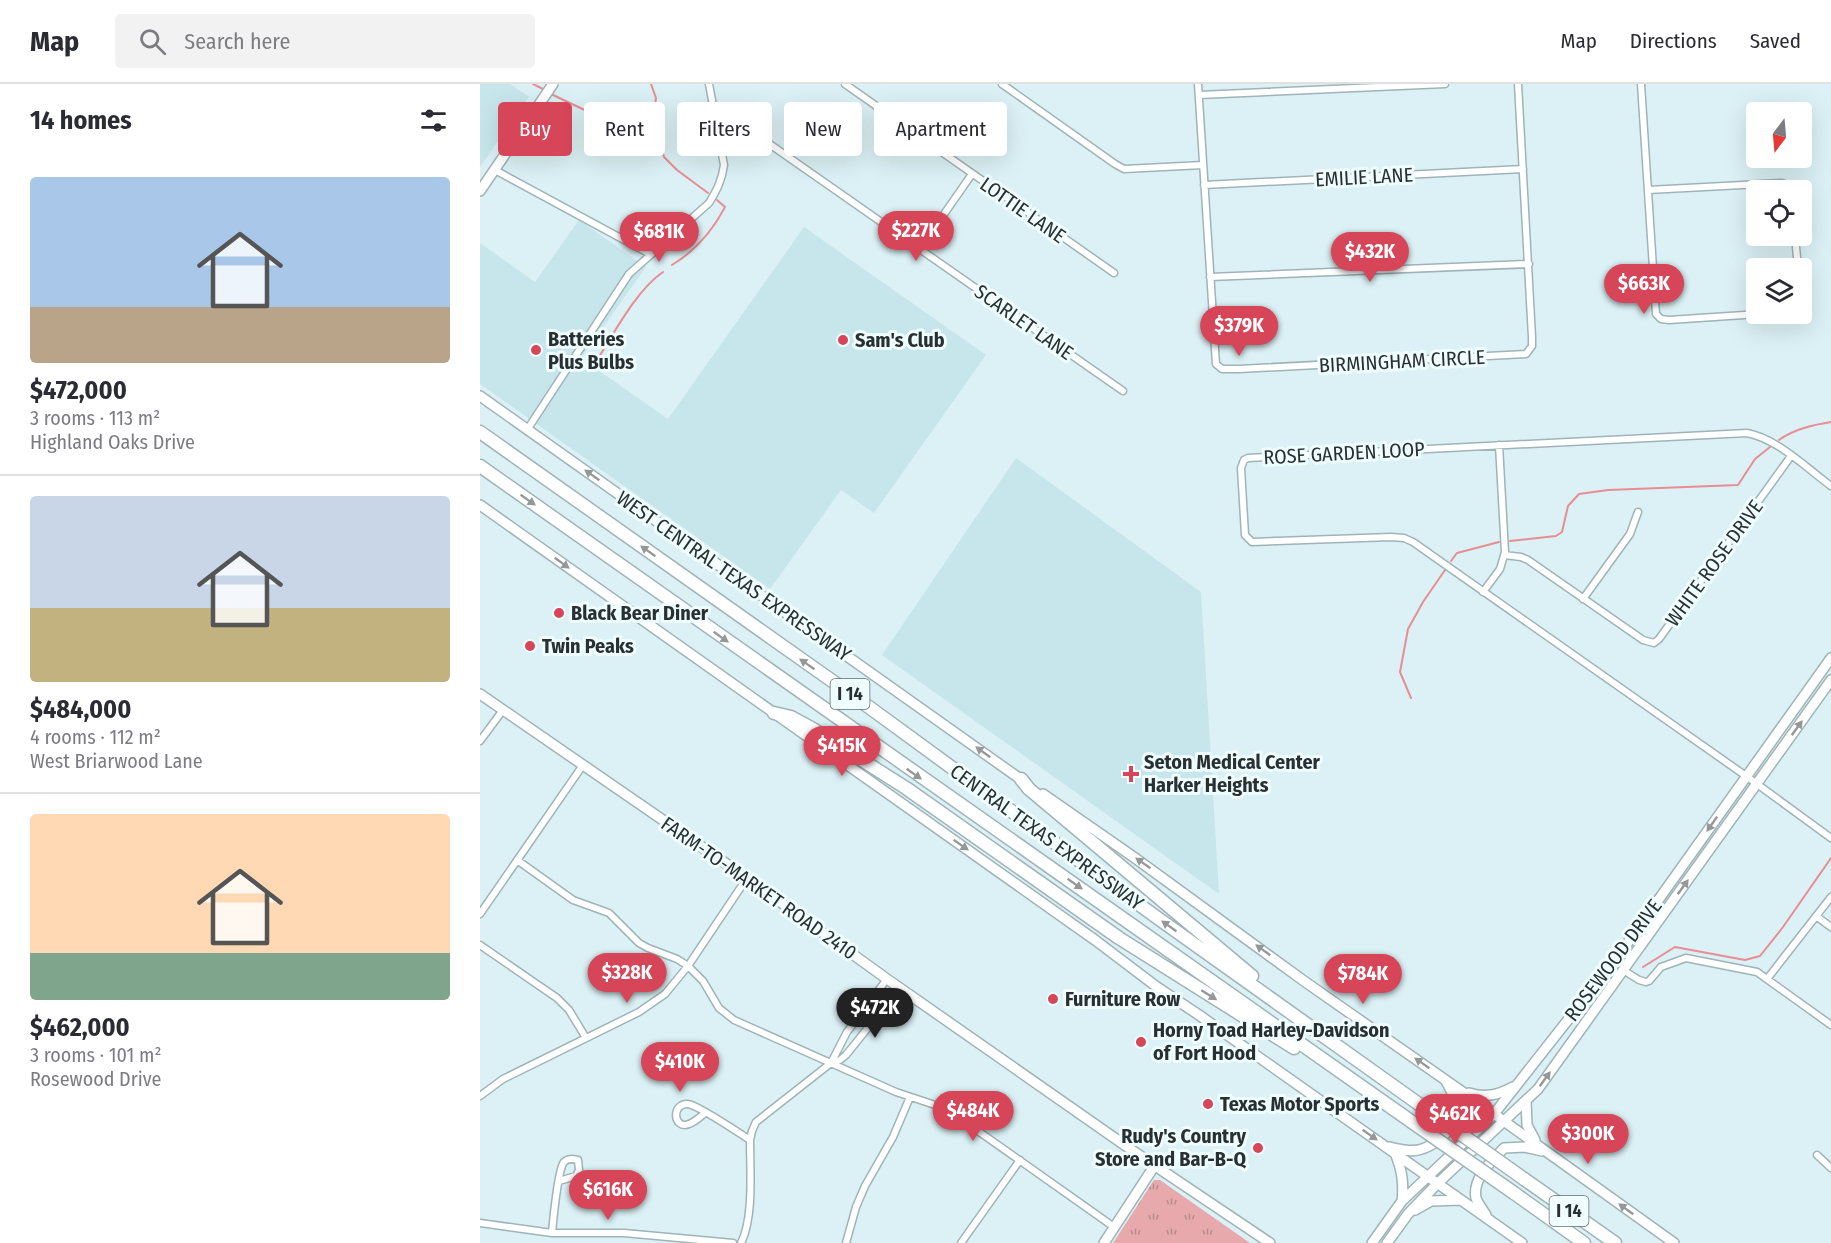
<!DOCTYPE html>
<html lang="en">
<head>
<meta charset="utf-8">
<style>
	body { margin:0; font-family:"Fira Sans Condensed",sans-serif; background:#f2f2f3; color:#2b2b33; height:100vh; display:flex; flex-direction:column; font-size:22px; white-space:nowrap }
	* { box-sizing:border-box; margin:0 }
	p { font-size:20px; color:#7c7c81 }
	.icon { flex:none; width:33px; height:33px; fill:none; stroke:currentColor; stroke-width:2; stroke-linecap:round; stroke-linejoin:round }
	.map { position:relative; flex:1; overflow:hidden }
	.panel { display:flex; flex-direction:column; background:#fff; width:480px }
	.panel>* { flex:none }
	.top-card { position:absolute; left:18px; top:18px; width:570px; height:54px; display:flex; gap:12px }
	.needle { width:39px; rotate:196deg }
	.tools { position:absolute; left:1266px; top:18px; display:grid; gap:12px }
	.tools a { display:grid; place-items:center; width:66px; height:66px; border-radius:6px; background:#fff; box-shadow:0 6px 24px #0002; font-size:30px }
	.price { position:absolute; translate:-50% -51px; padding:0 14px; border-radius:21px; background:#d64558; color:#fff; font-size:20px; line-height:39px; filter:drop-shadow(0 2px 3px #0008) }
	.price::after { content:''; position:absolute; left:50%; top:36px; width:18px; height:14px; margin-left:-9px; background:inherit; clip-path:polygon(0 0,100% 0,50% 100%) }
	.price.active { background:#222; color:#fff }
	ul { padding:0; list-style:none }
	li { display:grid; align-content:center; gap:12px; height:318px; padding:0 30px }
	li+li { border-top:2px solid #e1e1e2 }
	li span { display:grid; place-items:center; height:186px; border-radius:6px; color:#555 }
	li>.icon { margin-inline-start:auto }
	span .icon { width:108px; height:108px; fill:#fffc; stroke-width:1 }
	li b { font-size:26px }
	h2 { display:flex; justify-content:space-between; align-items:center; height:72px; padding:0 30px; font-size:26px }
	.tag { padding:0 21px; border-radius:6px; background:#fff; box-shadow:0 6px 24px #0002; font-size:21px; line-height:54px }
	.tag.active { background:#d64558; color:#fff }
	header { display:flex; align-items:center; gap:36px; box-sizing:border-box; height:84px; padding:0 30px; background:#fff; border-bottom:2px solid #e1e1e2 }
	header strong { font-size:28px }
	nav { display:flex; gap:33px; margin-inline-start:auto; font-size:21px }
	.search { width:420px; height:54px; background:#f2f2f3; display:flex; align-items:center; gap:15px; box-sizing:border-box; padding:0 21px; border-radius:6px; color:#7c7c81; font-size:22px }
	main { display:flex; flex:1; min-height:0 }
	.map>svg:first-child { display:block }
	.built { fill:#c7e6eb }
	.grass { fill:url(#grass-tufts) }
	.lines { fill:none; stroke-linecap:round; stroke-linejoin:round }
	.stream { stroke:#e88d91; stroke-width:2 }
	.street-casing { stroke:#9fb4b7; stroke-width:9 }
	.secondary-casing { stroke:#9fb4b7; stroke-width:12 }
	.highway-casing { stroke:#9fb4b7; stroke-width:15 }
	.street { stroke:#fff; stroke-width:6 }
	.secondary { stroke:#fff; stroke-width:9 }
	.highway { stroke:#fff; stroke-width:12 }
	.highway-bridge-casing { stroke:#9fb4b7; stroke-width:15; stroke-linecap:butt }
	.highway-bridge { stroke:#fff; stroke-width:12 }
	.oneway { fill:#949898 }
	.poi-dot { fill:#d64558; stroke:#effdff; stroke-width:2 }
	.labels { text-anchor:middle; stroke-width:6; stroke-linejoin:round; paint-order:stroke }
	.shield { fill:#effdff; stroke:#646e70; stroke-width:1.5 }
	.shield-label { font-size:18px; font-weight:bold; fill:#283032 }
	.street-label { font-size:20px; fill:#283032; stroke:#effdff }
	.poi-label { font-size:20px; font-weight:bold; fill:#283032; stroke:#effdff; text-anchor:start }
</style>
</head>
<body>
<header>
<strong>Map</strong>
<div class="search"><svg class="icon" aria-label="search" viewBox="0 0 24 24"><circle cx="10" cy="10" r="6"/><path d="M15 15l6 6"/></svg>Search here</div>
<nav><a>Map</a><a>Directions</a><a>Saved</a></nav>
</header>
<main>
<section class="panel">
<h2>14 homes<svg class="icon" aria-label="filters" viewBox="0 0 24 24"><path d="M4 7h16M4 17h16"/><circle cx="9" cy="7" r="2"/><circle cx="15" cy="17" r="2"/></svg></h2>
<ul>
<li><span style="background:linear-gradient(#a9c7e8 70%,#b9a48a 0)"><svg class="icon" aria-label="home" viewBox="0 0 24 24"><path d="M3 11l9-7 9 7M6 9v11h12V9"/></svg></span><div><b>$472,000</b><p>3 rooms · 113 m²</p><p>Highland Oaks Drive</p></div></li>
<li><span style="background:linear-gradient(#c9d6e8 60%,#c2b280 0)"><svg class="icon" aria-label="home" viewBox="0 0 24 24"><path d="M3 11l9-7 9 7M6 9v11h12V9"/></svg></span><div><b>$484,000</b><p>4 rooms · 112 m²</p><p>West Briarwood Lane</p></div></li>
<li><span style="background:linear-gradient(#ffd9b3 75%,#7fa58c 0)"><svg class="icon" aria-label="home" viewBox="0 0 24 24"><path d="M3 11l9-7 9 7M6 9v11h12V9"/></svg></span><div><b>$462,000</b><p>3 rooms · 101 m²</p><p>Rosewood Drive</p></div></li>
</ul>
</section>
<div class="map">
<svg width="1351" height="1159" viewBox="0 0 1351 1159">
	<defs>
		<pattern id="grass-tufts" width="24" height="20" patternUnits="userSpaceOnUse" patternTransform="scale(1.5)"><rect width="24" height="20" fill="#e7a9ab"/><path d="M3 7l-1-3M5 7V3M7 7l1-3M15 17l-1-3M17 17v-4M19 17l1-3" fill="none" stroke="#bb8a8c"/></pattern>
	</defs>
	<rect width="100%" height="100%" fill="#dbf1f5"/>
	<!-- built -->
	<path class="built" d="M0 0H30L49 13 0 83Z
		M99 136 166 183 101 274 188 335 324 143 506 271 394 429 361 406 290 505 0 300V159L55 198Z
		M536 374 721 508 739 810 402 571Z"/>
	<!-- grass -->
	<path class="grass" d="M674 1096H680L770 1159H633Z"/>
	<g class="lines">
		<!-- stream -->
		<path class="stream" d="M53 0 63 5
			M171 0 176 14 173 33 184 73 197 86 228 109
			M73 11 151 48 161 47 173 33
			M192 181C215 167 233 146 245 123L237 116
			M114 281C132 253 156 206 183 188
			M1299 356C1314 345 1333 341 1351 338
			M1030 457 1076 452 1082 448 1088 422 1099 410 1128 406 1258 401 1275 375 1290 363
			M971 477 977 469 1019 458
			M931 614 920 588 928 545 943 518 965 486
			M1163 883 1195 863 1265 876 1280 872 1303 843 1351 774"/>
		<!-- street casing -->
		<g class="street-casing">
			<path id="street" d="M365 0 634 189
				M522 0 635 80 644 85 723 81
				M718 0 736 280 742 285H759L1046 270 1052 262V253L1038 0
				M1161 0 1176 230 1181 235 1189 236 1279 230
				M719 11 965 0
				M235 32 247 34 258 38 643 307
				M15 86 170 170
				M724 101 1043 85
				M1168 106 1302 99 1311 104 1312 106
				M1315 152 1318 184
				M439 166 492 90
				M730 193 1049 180
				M47 346 149 190 229 119C237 106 242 96 244 81L229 0
				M1351 402C1325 383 1298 355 1267 349L768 374 764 376 761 384 765 451 772 458 911 453 924 454 933 458 1266 692 1351 754
				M1024 471 1041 473 1048 476 1163 556 1174 559 1179 555 1311 372
				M1003 508 1020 485 1025 468 1019 361
				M1103 515 1150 450 1158 428
				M0 657 23 626
				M37 776 93 816 129 829 159 859 168 864 197 875 208 882 223 897 239 924 254 936 416 1008 455 1021 474 1030 634 1143
				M0 830 103 681
				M1336 832 1351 843
				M0 861 77 914 89 926 106 954
				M1143 886 1159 896 1166 898 1169 897 1181 883 1206 874 1277 888 1351 941
				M1287 895 1351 813
				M351 979 367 948 407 895
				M0 1012 23 995 159 928 185 910 208 882 267 794
				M225 1029C221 1032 215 1038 209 1040 193 1046 191 1019 208 1020 218 1021 259 1049 270 1056
				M1337 1071 1351 1084
				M0 1139 72 1149H144L253 1159
				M72 1149C73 1137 78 1085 84 1078 88 1074 93 1075 98 1076L99 1086 96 1092 79 1097
				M261 1159C274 1134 270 1085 270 1056L272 1047 276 1038 351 979 360 976 366 971 420 904
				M366 1159 376 1123 385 1102 413 1053 430 1013
				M481 1159 540 1076"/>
		</g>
		<!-- secondary casing -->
		<g class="secondary-casing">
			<path id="secondary" d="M0 107 73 0
				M0 312 546 699
				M0 421 615 856 677 903 719 931 1042 1159
				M0 610 267 794 407 895 656 1069 790 1159
				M563 710 655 774 824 897 1014 1030 1194 1159
				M989 1009C1006 1014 1018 1011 1033 1003
				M1046 1016 1047 1041 1055 1056
				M909 1063C919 1065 932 1069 942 1065 955 1061 973 1046 977 1033 980 1021 971 1007 966 997
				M915 1069C922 1086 924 1099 922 1117
				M935 1126 951 1117 981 1116
				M1006 1131C1003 1126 998 1120 996 1114 992 1094 1012 1077 1024 1064L1045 1063 1062 1067
				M624 1159 675 1081
				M892 1159 922 1117 1014 1030 1139 871 1351 574
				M907 1159 928 1130 957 1100 1058 1005 1351 596"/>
		</g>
		<!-- highway casing -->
		<g class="highway-casing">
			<path id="highway" d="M0 348 382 618 679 835 943 1023
				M0 382C310 602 621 820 932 1038
				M294 629 311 633 333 645 426 704 639 854 814 964
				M541 695 549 705 772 892
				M1044 1095 1135 1159
				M1034 1109 1104 1159"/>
		</g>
		<!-- street -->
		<use href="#street" class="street"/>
		<!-- secondary -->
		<use href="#secondary" class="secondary"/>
		<!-- highway -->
		<use href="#highway" class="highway"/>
		<!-- highway-bridge casing -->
		<g class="highway-bridge-casing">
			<path id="highway-bridge" d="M943 1023 1044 1095
				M932 1038 1034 1109"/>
		</g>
		<!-- highway-bridge -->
		<use href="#highway-bridge" class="highway-bridge"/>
	</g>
	<!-- one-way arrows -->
	<defs><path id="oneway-solid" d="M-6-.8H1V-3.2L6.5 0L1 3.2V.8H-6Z" transform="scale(1.5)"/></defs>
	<g class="oneway">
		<use href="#oneway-solid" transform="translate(112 391) rotate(-145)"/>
		<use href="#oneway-solid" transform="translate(48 416) rotate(35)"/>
		<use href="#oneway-solid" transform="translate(168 467) rotate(-145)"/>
		<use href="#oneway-solid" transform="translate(82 479) rotate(36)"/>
		<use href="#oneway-solid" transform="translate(241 553) rotate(35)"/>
		<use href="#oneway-solid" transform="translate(327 580) rotate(-145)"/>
		<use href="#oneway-solid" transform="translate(1317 644) rotate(-54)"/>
		<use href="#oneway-solid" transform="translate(503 668) rotate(-144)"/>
		<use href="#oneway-solid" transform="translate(434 690) rotate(35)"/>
		<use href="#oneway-solid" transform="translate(1232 740) rotate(125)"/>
		<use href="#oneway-solid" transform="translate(481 761) rotate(35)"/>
		<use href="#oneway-solid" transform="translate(663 779) rotate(-145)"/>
		<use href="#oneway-solid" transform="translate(595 800) rotate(35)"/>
		<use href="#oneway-solid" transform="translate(1203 803) rotate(-54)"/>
		<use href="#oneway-solid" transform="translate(689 842) rotate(-145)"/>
		<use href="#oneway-solid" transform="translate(783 866) rotate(-144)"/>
		<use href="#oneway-solid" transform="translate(729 911) rotate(32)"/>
		<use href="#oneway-solid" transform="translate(942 979) rotate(-145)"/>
		<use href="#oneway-solid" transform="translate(1065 995) rotate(-54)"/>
		<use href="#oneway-solid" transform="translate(890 1051) rotate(35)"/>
		<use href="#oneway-solid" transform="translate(1146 1125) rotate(-144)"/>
	</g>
	<!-- markers -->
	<g class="poi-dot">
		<circle cx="363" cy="256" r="6"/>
		<circle cx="56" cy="266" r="6"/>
		<circle cx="79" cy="529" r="6"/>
		<circle cx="50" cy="562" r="6"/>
		<path d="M648 681h6v6h6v6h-6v6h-6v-6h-6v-6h6z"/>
		<circle cx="573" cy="915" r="6"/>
		<circle cx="661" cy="958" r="6"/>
		<circle cx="728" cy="1020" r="6"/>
		<circle cx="778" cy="1064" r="6"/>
	</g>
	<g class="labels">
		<!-- shield labels -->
		<g class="shield">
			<rect x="350.5" y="595" width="39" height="30" rx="4.5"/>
			<rect x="1069.5" y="1112" width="39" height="30" rx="4.5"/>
		</g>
		<g class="shield-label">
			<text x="370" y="616">I 14</text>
			<text x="1089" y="1133">I 14</text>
		</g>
		<!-- street labels -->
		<g class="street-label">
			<text transform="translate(884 93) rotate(-3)" y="7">EMILIE LANE</text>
			<text transform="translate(543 126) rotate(35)" y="7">LOTTIE LANE</text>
			<text transform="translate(544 238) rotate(35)" y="7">SCARLET LANE</text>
			<text transform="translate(922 277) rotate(-3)" y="7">BIRMINGHAM CIRCLE</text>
			<text transform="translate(864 369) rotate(-3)" y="7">ROSE GARDEN LOOP</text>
			<text transform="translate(1234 479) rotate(-54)" y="7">WHITE ROSE DRIVE</text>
			<text transform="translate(254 492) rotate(35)" y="7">WEST CENTRAL TEXAS EXPRESSWAY</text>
			<text transform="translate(567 753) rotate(36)" y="7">CENTRAL TEXAS EXPRESSWAY</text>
			<text transform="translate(279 804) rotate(35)" y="7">FARM-TO-MARKET ROAD 2410</text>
			<text transform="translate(1133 876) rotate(-53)" y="7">ROSEWOOD DRIVE</text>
		</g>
		<!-- poi labels -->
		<g class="poi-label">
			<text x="68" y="262">Batteries<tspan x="68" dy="23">Plus Bulbs</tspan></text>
			<text x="375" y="263">Sam's Club</text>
			<text x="91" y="536">Black Bear Diner</text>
			<text x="62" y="569">Twin Peaks</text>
			<text x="664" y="685">Seton Medical Center<tspan x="664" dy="23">Harker Heights</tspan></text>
			<text x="585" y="922">Furniture Row</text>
			<text x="673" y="953">Horny Toad Harley-Davidson<tspan x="673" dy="23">of Fort Hood</tspan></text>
			<text x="740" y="1027">Texas Motor Sports</text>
			<text x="766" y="1059" text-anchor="end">Rudy's Country<tspan x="766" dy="23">Store and Bar-B-Q</tspan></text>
		</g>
	</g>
</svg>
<div class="tools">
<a><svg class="needle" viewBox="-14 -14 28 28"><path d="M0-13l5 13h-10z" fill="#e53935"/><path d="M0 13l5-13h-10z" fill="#7c7c81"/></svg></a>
<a><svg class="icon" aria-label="locate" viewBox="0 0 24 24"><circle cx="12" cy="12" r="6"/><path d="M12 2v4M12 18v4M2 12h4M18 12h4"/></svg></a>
<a><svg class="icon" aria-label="layers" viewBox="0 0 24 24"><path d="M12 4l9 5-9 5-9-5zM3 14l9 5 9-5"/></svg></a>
</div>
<b class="price" style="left:436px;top:178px">$227K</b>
<b class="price" style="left:179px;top:179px">$681K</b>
<b class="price" style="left:890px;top:199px">$432K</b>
<b class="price" style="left:1164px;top:231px">$663K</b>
<b class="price" style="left:759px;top:273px">$379K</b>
<b class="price" style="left:362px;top:693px">$415K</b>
<b class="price" style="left:147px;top:920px">$328K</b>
<b class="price" style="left:883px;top:921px">$784K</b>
<b class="price active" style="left:395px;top:955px">$472K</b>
<b class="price" style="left:200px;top:1009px">$410K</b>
<b class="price" style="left:493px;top:1058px">$484K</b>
<b class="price" style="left:975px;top:1061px">$462K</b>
<b class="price" style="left:1108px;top:1081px">$300K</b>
<b class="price" style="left:128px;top:1137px">$616K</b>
<div class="top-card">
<a class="tag active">Buy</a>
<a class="tag">Rent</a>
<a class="tag">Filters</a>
<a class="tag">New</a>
<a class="tag">Apartment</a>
</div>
</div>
</main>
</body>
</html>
